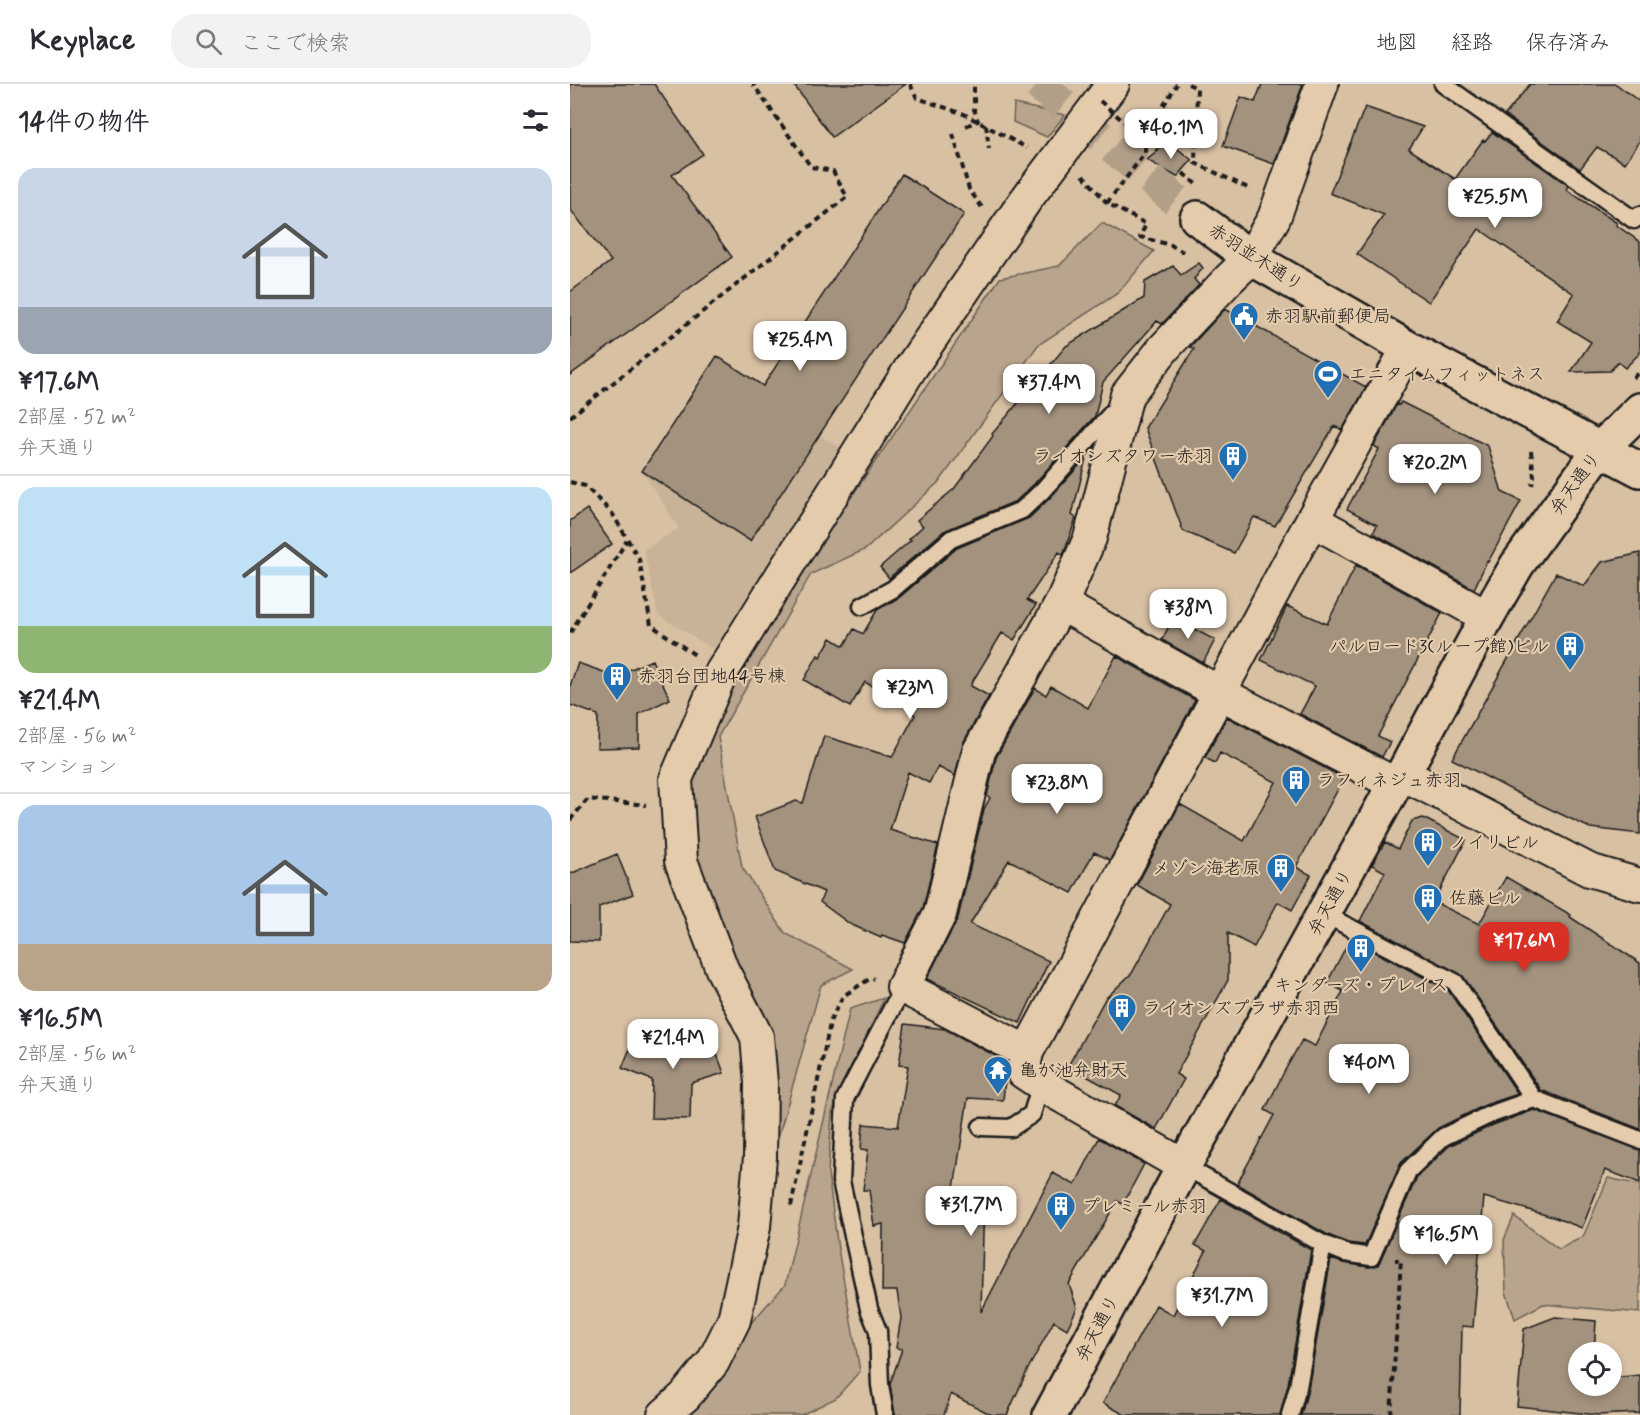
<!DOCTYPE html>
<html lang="ja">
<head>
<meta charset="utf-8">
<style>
	body { margin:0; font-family:Mynerve,"Klee One",sans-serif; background:#f2f2f3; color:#2b2b33; height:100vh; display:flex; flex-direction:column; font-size:22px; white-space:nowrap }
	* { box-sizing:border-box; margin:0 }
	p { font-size:20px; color:#7c7c81 }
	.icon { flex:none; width:33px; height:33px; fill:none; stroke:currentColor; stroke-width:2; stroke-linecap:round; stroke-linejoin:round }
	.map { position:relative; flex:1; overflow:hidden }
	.sheet { display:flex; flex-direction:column; background:#fff; width:570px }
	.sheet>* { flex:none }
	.tools { position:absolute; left:998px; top:1258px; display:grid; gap:12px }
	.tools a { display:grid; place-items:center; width:54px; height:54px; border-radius:50%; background:#fff; box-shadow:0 3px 9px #0003; font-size:30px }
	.price { position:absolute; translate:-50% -51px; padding:0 14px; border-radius:12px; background:#fff; color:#222; font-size:20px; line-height:39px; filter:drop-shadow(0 2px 3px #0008) }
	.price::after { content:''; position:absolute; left:50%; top:36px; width:18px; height:14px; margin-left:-9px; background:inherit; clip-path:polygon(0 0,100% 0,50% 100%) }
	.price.active { background:#d93025; color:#fff }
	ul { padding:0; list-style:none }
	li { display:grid; align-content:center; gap:12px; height:318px; padding:0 18px }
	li+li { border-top:2px solid #e1e1e2 }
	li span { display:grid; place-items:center; height:186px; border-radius:18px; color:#555 }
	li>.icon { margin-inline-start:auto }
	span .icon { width:108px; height:108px; fill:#fffc; stroke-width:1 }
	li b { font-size:26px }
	h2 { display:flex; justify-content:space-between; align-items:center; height:72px; padding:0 18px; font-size:26px }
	header { display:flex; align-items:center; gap:36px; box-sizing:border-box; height:84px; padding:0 30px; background:#fff; border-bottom:2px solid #e1e1e2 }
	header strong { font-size:28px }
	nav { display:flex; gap:33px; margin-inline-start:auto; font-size:21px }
	.search { width:420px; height:54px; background:#f2f2f3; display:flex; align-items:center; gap:15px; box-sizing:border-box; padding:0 21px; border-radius:24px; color:#7c7c81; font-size:22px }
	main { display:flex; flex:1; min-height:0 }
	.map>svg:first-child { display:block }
	.built { fill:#c8b298 }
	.green { fill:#b9a58d; stroke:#6a6054; stroke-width:1.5 }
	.building { fill:#a3927e; stroke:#1c1c1c; stroke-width:1.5 }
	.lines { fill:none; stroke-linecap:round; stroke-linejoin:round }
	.tertiary-tunnel { stroke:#b29f88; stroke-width:33; stroke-dasharray:33 16; stroke-linecap:butt }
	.service-casing { stroke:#1c1c1c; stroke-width:21 }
	.minor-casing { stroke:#1c1c1c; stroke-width:36 }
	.tertiary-casing { stroke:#1c1c1c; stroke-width:38 }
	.secondary-casing { stroke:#1c1c1c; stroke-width:38 }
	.path { stroke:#1c1c1c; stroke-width:4; stroke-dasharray:6 4.5; stroke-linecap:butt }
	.service { stroke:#e4cbac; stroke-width:16 }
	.minor { stroke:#e4cbac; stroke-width:32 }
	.tertiary { stroke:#e4cbac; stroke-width:33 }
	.secondary { stroke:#e4cbac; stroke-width:33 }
	.path-bridge { stroke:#1c1c1c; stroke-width:4; stroke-dasharray:6 4.5; stroke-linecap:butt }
	.labels { text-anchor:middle; stroke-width:4.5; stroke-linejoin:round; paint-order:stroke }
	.street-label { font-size:18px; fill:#1c1c1c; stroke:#e4cbac }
	.poi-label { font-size:18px; fill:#1c1c1c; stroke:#e4cbac; text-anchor:start }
</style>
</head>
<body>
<header>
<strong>Keyplace</strong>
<div class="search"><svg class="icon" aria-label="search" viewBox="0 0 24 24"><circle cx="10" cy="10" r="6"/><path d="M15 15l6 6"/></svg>ここで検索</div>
<nav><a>地図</a><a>経路</a><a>保存済み</a></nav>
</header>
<main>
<section class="sheet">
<h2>14件の物件<svg class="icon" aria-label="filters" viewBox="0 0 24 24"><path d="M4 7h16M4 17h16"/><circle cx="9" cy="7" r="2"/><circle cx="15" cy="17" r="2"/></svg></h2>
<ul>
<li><span style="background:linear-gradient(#c9d6e8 75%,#9aa5b1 0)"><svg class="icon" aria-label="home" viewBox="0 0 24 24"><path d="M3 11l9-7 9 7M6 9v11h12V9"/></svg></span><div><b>¥17.6M</b><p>2部屋 · 52 m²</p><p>弁天通り</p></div></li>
<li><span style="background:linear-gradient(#bfe0f5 75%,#8fb573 0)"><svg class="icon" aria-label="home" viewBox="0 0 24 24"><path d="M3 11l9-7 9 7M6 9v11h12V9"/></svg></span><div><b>¥21.4M</b><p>2部屋 · 56 m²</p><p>マンション</p></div></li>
<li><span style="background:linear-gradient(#a9c7e8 75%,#b9a48a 0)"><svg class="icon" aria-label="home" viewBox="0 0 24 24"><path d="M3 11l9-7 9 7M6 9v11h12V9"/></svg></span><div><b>¥16.5M</b><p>2部屋 · 56 m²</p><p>弁天通り</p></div></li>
</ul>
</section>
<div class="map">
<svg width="1070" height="1331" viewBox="0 0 1070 1331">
	<rect width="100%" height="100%" fill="#d8c0a3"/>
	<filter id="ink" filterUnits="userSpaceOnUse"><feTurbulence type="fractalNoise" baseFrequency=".0167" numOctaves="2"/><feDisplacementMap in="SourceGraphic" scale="12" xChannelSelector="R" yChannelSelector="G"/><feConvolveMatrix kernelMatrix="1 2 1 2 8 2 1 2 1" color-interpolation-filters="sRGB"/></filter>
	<g filter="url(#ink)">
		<!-- built -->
		<path class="built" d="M249 351 271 364 143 565 88 531 74 466 109 444 72 387 180 457Z"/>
		<!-- green -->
		<path class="green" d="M444 20 495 31 477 53 443 38Z
			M532 139 584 167 548 209 468 261 370 397 296 465 241 490 148 653 172 783 215 849 283 885 251 901 203 1072 164 880 123 773 116 694 161 590 430 194 489 182Z
			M314 914 262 1029 258 1089 268 1165 290 1287 266 1314 231 1331H107L172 1249 215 1201 280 925Z
			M1038 1094 1070 1101V1229L973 1220 945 1235 936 1208 934 1156 944 1132 989 1165 1013 1153Z"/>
		<!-- building -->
		<path class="building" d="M0 0H84L133 70 102 91 162 173 0 291V208L41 177 0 125Z
			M223 0H336L262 53Z
			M692 0H733L704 80 653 62 671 13 685 18Z
			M960 0H1046L1070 18V57L1055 79 1027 63 1010 85 935 31Z
			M795 23 853 43 839 65 885 95 913 56 915 57 922 48 999 102 997 106 1047 139 1046 141 1070 158V269L1055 284 1048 278 1040 287 1001 288 1021 258 987 237 1004 210 909 145 859 218 787 170 814 131 760 109Z
			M599 58 622 76 607 93 577 76Z
			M332 90 394 130 180 457 72 387 147 272 193 302Z
			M629 179 633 184 624 195 629 201 592 240 587 237 533 298 525 332 464 400 446 417 374 447 319 494 310 483 341 456 339 455 353 442 347 436 384 405 423 352 422 350 496 262 574 214 575 198 603 182 611 191Z
			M655 225 796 303 772 346 764 342 705 442 684 433 664 469 613 447 575 344 624 265 620 263Z
			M831 318 918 362 932 408 951 417 918 478 917 477 904 505 803 449 807 441 777 425 809 365 804 362 827 320 829 321Z
			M516 374 502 431 506 434 493 471 489 468 457 516 466 521 444 556 432 549 401 600V602L419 612 393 659 385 692 368 683 359 699 338 688 320 746 368 761 353 824 335 859 312 851 311 854 280 840 250 818 254 808 205 787 185 733 226 717 233 719 254 652 322 673 345 631 340 628 341 625 295 598 280 623 234 596 248 571 250 573 261 554 274 562 284 545 293 550 307 526 330 513 387 464 459 434 480 414Z
			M17 425 42 460 0 489V437Z
			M1070 469V750L1020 744 959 715 882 675 986 489 1014 502 1032 478Z
			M786 481 872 529 808 652 820 658 812 673 730 630 745 602 691 576 717 522 757 540Z
			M603 534 645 556 633 579 592 556Z
			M546 572 625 616 540 776 524 768 502 809 439 776 400 840 479 877 450 939 357 895 388 834 414 725 420 714 417 712 426 674 465 604 476 611 481 602 518 624Z
			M82 576 100 615 69 630V663L27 664 28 631 0 621V602L8 579 45 592Z
			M657 633 774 694 726 783 741 791 722 826 708 818 684 863 658 849V896L606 990 614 995 586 1045 545 1022 551 1011 498 982 535 915 562 889 600 820 567 801 610 720 674 757 706 698 650 669 645 679 635 674Z
			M853 734 896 756 864 818 909 840 936 793 1001 831 1000 833 1070 879V1045L971 1006 893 892 790 837 815 788 802 781 815 758 828 765 842 737Z
			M47 770 63 810 29 823V858L0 857V790Z
			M780 855 878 906 948 1010 915 1021 868 1044 831 1079 795 1161 778 1159 758 1151 667 1100 704 1031 695 1026 714 988 732 956 745 962 773 907 757 899Z
			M335 940 375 945 437 978 433 1016 398 1014 383 1111 414 1112 411 1228 483 1089 505 1101 529 1054 574 1080 553 1120 547 1117 499 1200 507 1224 497 1245 484 1237 458 1285 437 1331H422L381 1310 374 1331H325L320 1300 332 1265 326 1264 331 1234 327 1207H312L313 1140 304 1142 299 1106H293L298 1066 291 1065 293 1040 328 1043 338 982 329 981Z
			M68 945 102 960 138 947 154 989 121 999 120 1035 81 1034 82 996 52 984Z
			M964 1026 1070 1066V1099L1035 1086 1012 1144 986 1134 914 1113 903 1243 892 1242 890 1331H731L738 1305 761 1175 773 1179 799 1183 808 1181 847 1093 879 1062 923 1041Z
			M651 1115 741 1166 718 1301 710 1331H555L533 1319 586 1221 603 1231 636 1167 625 1161Z
			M985 1233 1026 1237 1024 1269H1008V1302H1041V1294L1070 1291V1329L1027 1331 947 1322 954 1245Z"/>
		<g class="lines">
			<!-- tertiary-tunnel -->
			<path class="tertiary-tunnel" d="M468 0 627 134"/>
			<!-- service casing -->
			<g class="service-casing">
				<path id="service" d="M873 0 1064 136 1070 131
					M292 522 323 505 381 455 452 426 472 407 549 321
					M754 830 885 898 964 1015
					M411 1043 441 1044 462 1030 467 1013 474 1002
					M614 1082 753 1160 775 1169 801 1173 838 1087 873 1053 919 1031 964 1015 1070 1056
					M315 1331 310 1301 308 1247 299 1225 271 1097 275 1015 333 903
					M720 1331 728 1303 753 1160"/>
			</g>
			<!-- minor casing -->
			<g class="minor-casing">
				<path id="minor" d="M742 436 917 533
					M491 520 650 609 825 700
					M833 690 1019 786 1070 801
					M457 968 742 436 838 264
					M614 1082 474 1002 453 988 457 968 333 903 370 830 409 667 491 520 520 454 557 311 594 264 659 195 681 174 704 134 752 0
					M94 1331 115 1312 143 1278 164 1236 184 1143 190 1073 191 999 187 953 152 885 111 777 106 695 151 589 340 285 455 117 543 0"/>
			</g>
			<!-- tertiary casing -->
			<g class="tertiary-casing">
				<path id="tertiary" d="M627 134 681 174 838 264 1030 365
					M480 1331 614 1082 825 700 833 690 917 533 947 481 1030 365 1070 326"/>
			</g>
			<!-- secondary casing -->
			<g class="secondary-casing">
				<path id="secondary" d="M1030 365 1070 386"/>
			</g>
			<!-- path -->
			<path class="path" d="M340 0 347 14 394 30 457 64
				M618 0 627 4 625 79 680 105
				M416 41 419 65
				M396 42 408 37 404 25V2
				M383 50 399 105 413 125
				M613 89 627 101
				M513 91 537 119 576 140 570 153 601 161 613 168
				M537 119 575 69V51L607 0
				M1063 294 1070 287
				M0 333 277 113 263 87 241 83 183 0
				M961 367 964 393 962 401
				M0 398 15 402 42 429 69 475 81 541 125 571
				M0 549 57 456
				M0 736 18 715 76 721
				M221 1122 261 935 273 912 301 894 304 895
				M821 1331 831 1176H825"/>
			<!-- service -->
			<use href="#service" class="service"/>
			<!-- minor -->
			<use href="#minor" class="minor"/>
			<!-- tertiary -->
			<use href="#tertiary" class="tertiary"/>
			<!-- secondary -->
			<use href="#secondary" class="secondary"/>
			<!-- path-bridge -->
			<path class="path-bridge" d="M530 17 588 67"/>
		</g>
	</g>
	<!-- icons -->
	<defs>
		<g id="civic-pin" transform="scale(1.5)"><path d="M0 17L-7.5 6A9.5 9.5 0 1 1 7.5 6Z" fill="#1f6fb2" stroke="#e4cbac"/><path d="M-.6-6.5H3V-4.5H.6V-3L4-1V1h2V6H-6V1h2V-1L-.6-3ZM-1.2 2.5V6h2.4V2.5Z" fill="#fff"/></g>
		<g id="stadium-pin" transform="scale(1.5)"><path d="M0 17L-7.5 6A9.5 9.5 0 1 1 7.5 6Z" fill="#1f6fb2" stroke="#e4cbac"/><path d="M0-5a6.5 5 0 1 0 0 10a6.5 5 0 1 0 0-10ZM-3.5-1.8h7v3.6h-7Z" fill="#fff"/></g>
		<g id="building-pin" transform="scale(1.5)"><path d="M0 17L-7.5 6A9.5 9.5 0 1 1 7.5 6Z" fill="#1f6fb2" stroke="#e4cbac"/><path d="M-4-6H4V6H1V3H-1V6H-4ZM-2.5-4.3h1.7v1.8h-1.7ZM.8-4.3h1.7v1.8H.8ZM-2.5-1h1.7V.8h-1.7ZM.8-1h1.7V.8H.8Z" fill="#fff"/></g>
		<g id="temple-pin" transform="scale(1.5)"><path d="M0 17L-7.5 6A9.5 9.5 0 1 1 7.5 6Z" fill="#1f6fb2" stroke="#e4cbac"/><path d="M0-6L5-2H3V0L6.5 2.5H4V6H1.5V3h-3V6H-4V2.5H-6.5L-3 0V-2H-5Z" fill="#fff"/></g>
	</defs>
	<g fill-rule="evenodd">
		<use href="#civic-pin" x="674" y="232"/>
		<use href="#stadium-pin" x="758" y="290"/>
		<use href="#building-pin" x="663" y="372"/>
		<use href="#building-pin" x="1000" y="562"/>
		<use href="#building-pin" x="47" y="592"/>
		<use href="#building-pin" x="726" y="696"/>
		<use href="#building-pin" x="858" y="758"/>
		<use href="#building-pin" x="711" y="784"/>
		<use href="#building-pin" x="858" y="814"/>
		<use href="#building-pin" x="791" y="864"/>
		<use href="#building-pin" x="552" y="924"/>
		<use href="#temple-pin" x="428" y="986"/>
		<use href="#building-pin" x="491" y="1122"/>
	</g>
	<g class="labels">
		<!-- street labels -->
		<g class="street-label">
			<text transform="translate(686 173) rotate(33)" y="6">赤羽並木通り</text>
			<text transform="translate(1005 399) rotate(-54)" y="6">弁天通り</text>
			<text transform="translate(760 818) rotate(-61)" y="6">弁天通り</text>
			<text transform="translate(527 1244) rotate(-62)" y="6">弁天通り</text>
		</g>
		<!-- poi labels -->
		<g class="poi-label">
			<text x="695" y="238">赤羽駅前郵便局</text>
			<text x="779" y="296">エニタイムフィットネス</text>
			<text x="642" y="378" text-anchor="end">ライオンズタワー赤羽</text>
			<text x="979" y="568" text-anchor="end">パルロード3(ループ館)ビル</text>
			<text x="68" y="598">赤羽台団地44号棟</text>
			<text x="747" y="702">ラフィネジュ赤羽</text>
			<text x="879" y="764">ノイリビル</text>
			<text x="690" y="790" text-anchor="end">メゾン海老原</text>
			<text x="879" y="820">佐藤ビル</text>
			<text x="791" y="907" text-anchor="middle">キンダーズ・プレイス</text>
			<text x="573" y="930">ライオンズプラザ赤羽西</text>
			<text x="449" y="992">亀が池弁財天</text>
			<text x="512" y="1128">プレミール赤羽</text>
		</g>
	</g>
</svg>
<div class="tools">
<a><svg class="icon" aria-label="locate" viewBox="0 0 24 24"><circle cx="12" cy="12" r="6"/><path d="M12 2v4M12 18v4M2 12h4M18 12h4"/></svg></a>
</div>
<b class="price" style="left:601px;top:76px">¥40.1M</b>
<b class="price" style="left:925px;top:145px">¥25.5M</b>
<b class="price" style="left:230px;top:288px">¥25.4M</b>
<b class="price" style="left:479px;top:331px">¥37.4M</b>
<b class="price" style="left:865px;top:411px">¥20.2M</b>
<b class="price" style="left:618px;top:556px">¥38M</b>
<b class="price" style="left:340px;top:636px">¥23M</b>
<b class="price" style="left:487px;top:731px">¥23.8M</b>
<b class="price active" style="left:954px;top:889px">¥17.6M</b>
<b class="price" style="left:103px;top:986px">¥21.4M</b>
<b class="price" style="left:799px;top:1011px">¥40M</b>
<b class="price" style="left:401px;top:1153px">¥31.7M</b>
<b class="price" style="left:876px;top:1182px">¥16.5M</b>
<b class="price" style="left:652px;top:1244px">¥31.7M</b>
</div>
</main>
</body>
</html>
